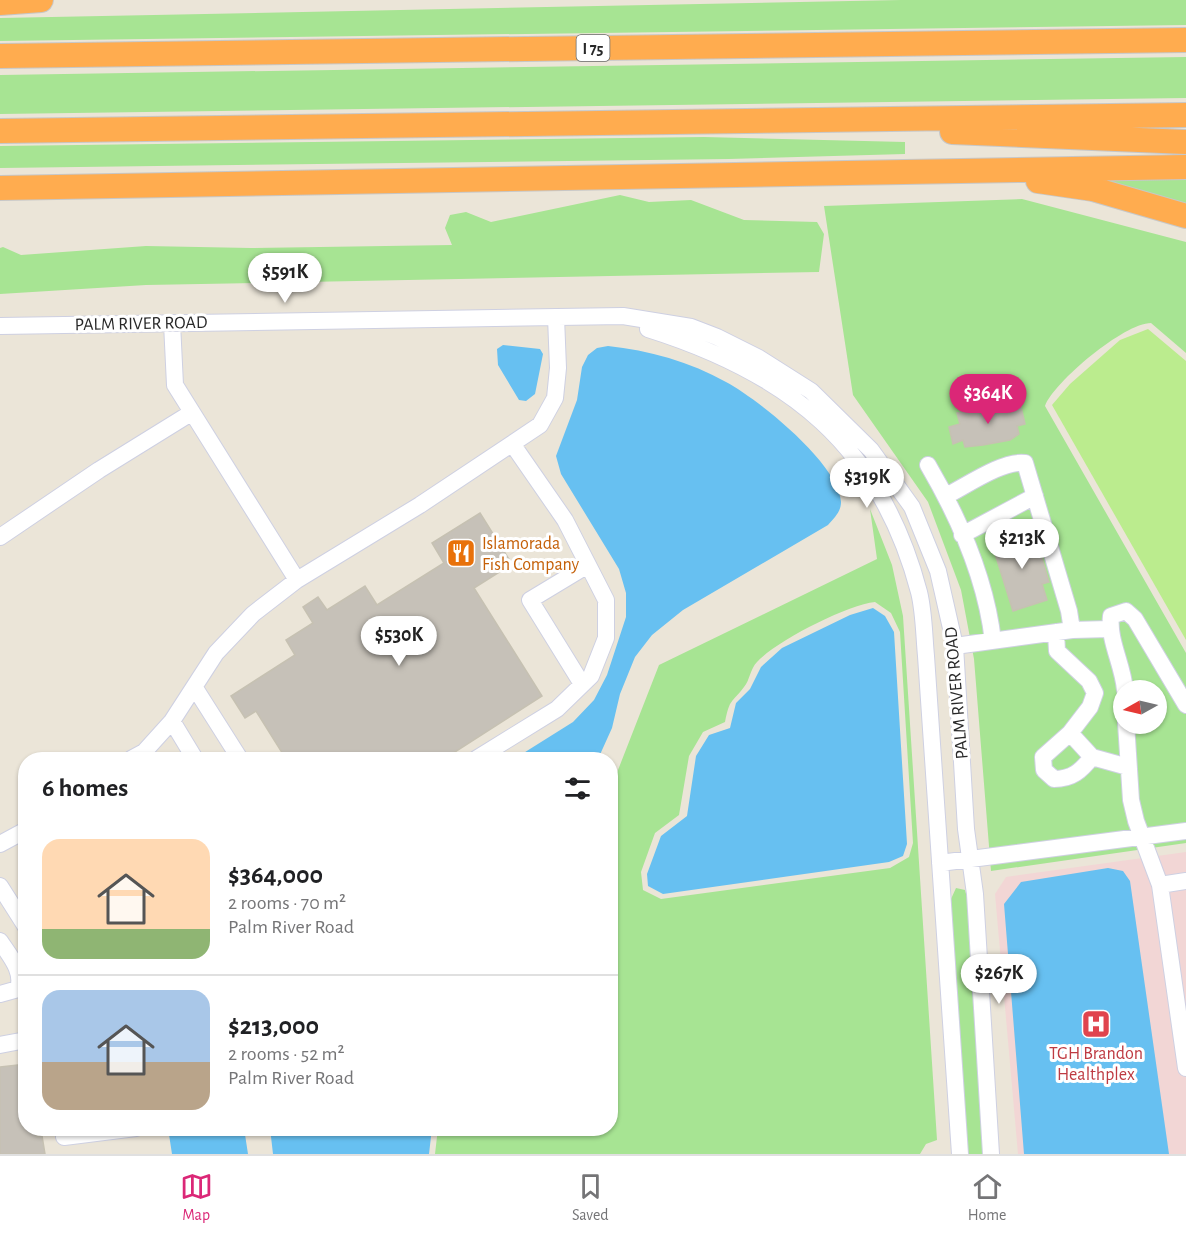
<!DOCTYPE html>
<html lang="en">
<head>
<meta charset="utf-8">
<style>
	body { margin:0; font-family:"Alegreya Sans",sans-serif; background:#f6f6f6; color:#202124; height:100vh; display:flex; flex-direction:column; font-size:22px; white-space:nowrap }
	* { box-sizing:border-box; margin:0 }
	p { font-size:20px; color:#757577 }
	.icon { flex:none; width:33px; height:33px; fill:none; stroke:currentColor; stroke-width:2; stroke-linecap:round; stroke-linejoin:round }
	.map { position:relative; flex:1; overflow:hidden }
	.panel { position:absolute; left:18px; top:752px; width:600px; height:384px; display:flex; flex-direction:column; background:#fff; border-radius:24px; box-shadow:0 2px 4px #0004 }
	.panel>* { flex:none }
	.needle { width:39px; rotate:262deg }
	.tools { position:absolute; left:1113px; top:680px; display:grid; gap:12px }
	.tools a { display:grid; place-items:center; width:54px; height:54px; border-radius:50%; background:#fff; box-shadow:0 2px 4px #0004; font-size:30px }
	.price { position:absolute; translate:-50% -51px; padding:0 14px; border-radius:21px; background:#fff; color:#222; font-size:20px; line-height:39px; filter:drop-shadow(0 2px 3px #0008) }
	.price::after { content:''; position:absolute; left:50%; top:36px; width:18px; height:14px; margin-left:-9px; background:inherit; clip-path:polygon(0 0,100% 0,50% 100%) }
	.price.on { background:#db2777; color:#fff }
	ul { padding:0; list-style:none }
	li { display:flex; align-items:center; gap:18px; height:150px; padding:0 24px }
	li+li { border-top:2px solid #e0e0e0 }
	li span { display:grid; place-items:center; flex:none; width:168px; height:120px; border-radius:18px; color:#555 }
	li>.icon { margin-inline-start:auto }
	span .icon { width:72px; height:72px; fill:#fffc; stroke-width:1 }
	li b { font-size:26px }
	h2 { display:flex; justify-content:space-between; align-items:center; height:72px; padding:0 24px; font-size:26px }
	.tabs { display:flex; justify-content:space-around; align-items:center; height:84px; border-top:2px solid #e0e0e0; background:#fff; font-size:16px; color:#757577 }
	.tabs a { display:grid; justify-items:center; gap:3px }
	.tabs .on { color:#db2777 }
	.map>svg:first-child { display:block }
	.medical { fill:#f2d6d5 }
	.green { fill:#a7e493; fill-rule:evenodd }
	.pitch { fill:#bbec8e }
	.water { fill:#67c0f1 }
	.building { fill:#c6c1b8; stroke:#c6c1b2; stroke-width:1.5 }
	.lines { fill:none; stroke-linecap:round; stroke-linejoin:round }
	.minor-casing { stroke:#ced0e2; stroke-width:18 }
	.highway-casing { stroke:#c7c7c7; stroke-width:26 }
	.minor { stroke:#fff; stroke-width:16 }
	.highway { stroke:#ffac4f; stroke-width:24 }
	.labels { text-anchor:middle; stroke-width:6; stroke-linejoin:round; paint-order:stroke }
	.shield { fill:#fff; stroke:#686868; stroke-width:1.5 }
	.shield-label { font-size:16px; font-weight:bold; fill:#282828 }
	.street-label { font-size:18px; fill:#282828; stroke:#fff }
	.food-label { font-size:18px; fill:#c56008; stroke:#fff; text-anchor:start }
	.health-label { font-size:18px; fill:#be3a42; stroke:#fff }
</style>
</head>
<body>
<div class="map">
<svg width="1186" height="1154" viewBox="0 0 1186 1154">
	<rect width="100%" height="100%" fill="#ebe5d8"/>
	<!-- medical -->
	<path class="medical" d="M1186 852V1154H1018L995 894 1006 877Z"/>
	<!-- green -->
	<path class="green" d="M901 0H1186V25L0 41V18Z
		M1186 57V98L0 114V75Z
		M704 137 905 142V154L729 159 0 168V146Z
		M1186 174V210L1085 175Z
		M620 195 649 202 691 200 744 220 817 222 824 234 819 272 146 285 0 294V248L3 247 21 255 146 246 251 248 452 245 445 228 450 215 466 212 491 222Z
		M1022 199 1186 242V353L1151 323C1124 323 1054 382 1045 406L1186 653V843L991 871 974 659 961 590 928 502 853 395 824 206ZM1124 690H1156V723H1124Z
		M870 509 892 565 903 616 937 1140 926 1144 920 1154H435L438 1128H610L611 788 659 665 877 559ZM875 602 891 613 900 632 913 843 909 857 890 868 661 899 643 890 641 872 655 833 679 815 689 756 703 732 725 722C730 698 731 704 744 687 750 680 750 669 757 662 776 641 847 605 875 602Z
		M956 888 965 890 967 897 983 1154H968L951 899Z"/>
	<!-- pitch -->
	<path class="pitch" d="M1148 329 1186 361V640L1052 405 1070 384 1120 340Z"/>
	<!-- water -->
	<path class="water" d="M503 345 540 349 543 354 535 394 526 401 519 400 498 365 497 349Z
		M608 346C648 350 691 362 726 382 758 399 839 464 841 502 841 512 834 518 828 525L683 610 652 635 635 657 620 694 612 728 598 759H514L573 722 594 700 607 675 626 617V593L619 569 561 474 556 456 577 400 582 367 588 355 597 348Z
		M873 608 885 616 894 632 907 844 903 856 889 862 663 894 648 886 647 874 661 836 687 816 696 756 709 735 730 728 736 703 750 689 761 667 782 648 850 615Z
		M1108 868 1123 871 1130 881 1169 1154H1024L1004 904 1021 882Z
		M168 1128H244L248 1154H172Z
		M270 1128H432L429 1154H273Z"/>
	<!-- building -->
	<path class="building" d="M1008 400 1011 410 1021 407 1025 424 1017 426 1019 434 1010 440 983 445 965 447 963 440 953 444 949 427 960 424 957 413Z
		M480 513 512 564 474 588 542 696 444 759H286L256 711 245 718 231 696 295 655 286 640 313 623 303 607 318 597 327 610 365 586 377 605 444 563 432 543Z
		M1034 531 1049 582 1042 584 1047 600 1013 611 992 544Z
		M26 1064V1128H36L37 1137 42 1136 45 1154H0V1067Z"/>
	<g class="lines">
		<!-- minor casing -->
		<g class="minor-casing">
			<path id="minor" d="M172 323 175 385 297 580
				M0 326 623 316 691 327 717 337 759 358 811 391 871 450 912 507 938 571 955 646 966 829 975 894 991 1154
				M648 329C788 373 880 444 919 592 924 612 924 635 926 656L960 1154
				M928 465C959 518 986 579 993 641
				M946 496C966 486 1003 460 1025 463L1069 611 1072 630
				M962 535 1035 496
				M0 537 99 470 191 413
				M1056 632 1057 651 1089 681 1095 693 1090 707 1070 733 1092 757 1128 767
				M955 646 1072 630 1109 629
				M582 684 530 600 588 565
				M195 688 240 759
				M1125 690C1123 665 1108 640 1111 616L1126 611 1135 619 1186 705
				M172 721 195 759
				M1126 723 1131 800 1136 821 1160 885 1186 1068
				M1070 733 1043 757 1044 770 1054 779C1072 779 1081 771 1092 757
				M131 759 144 752 172 721 216 653 253 614 297 580 420 505 540 425 555 398 558 368 556 317
				M476 759 557 709 591 676 606 638V600L565 520 513 445
				M0 844 26 830
				M940 863 1186 831
				M1160 885 1186 881
				M0 886 26 927
				M0 941C9 955 24 971 18 989L0 994
				M0 1045 26 1040
				M64 1137 136 1128"/>
		</g>
		<!-- highway casing -->
		<g class="highway-casing">
			<path id="highway" d="M0 3 41 0
				M0 56 1186 40
				M0 131 1186 115
				M952 132 1186 142
				M1038 181 1093 189 1186 216
				M0 188 1186 167"/>
		</g>
		<!-- minor -->
		<use href="#minor" class="minor"/>
		<!-- highway -->
		<use href="#highway" class="highway"/>
	</g>
	<!-- icons -->
	<defs>
		<g id="restaurant-square" transform="scale(1.5)"><rect x="-9" y="-9" width="18" height="18" rx="4" fill="#e8710a" stroke="#fff"/><path d="M-5-6h1v4h1v-4h1v4h1v-4h1v5L-1.5 .5V6h-2V.5L-5-1ZM5-6V6H3V1.5H1.5Q1.5-4 5-6Z" fill="#fff"/></g>
		<g id="hospital-square" transform="scale(1.5)"><rect x="-9" y="-9" width="18" height="18" rx="4" fill="#e0444e" stroke="#fff"/><path d="M-5-5h3v3.5h4V-5h3V5h-3V1.5h-4V5h-3Z" fill="#fff"/></g>
	</defs>
	<g fill-rule="evenodd">
		<use href="#restaurant-square" x="461" y="553"/>
		<use href="#hospital-square" x="1096" y="1024"/>
	</g>
	<g class="labels">
		<!-- shield labels -->
		<rect class="shield" x="576.5" y="35" width="33" height="26" rx="4.5"/>
		<g class="shield-label">
			<text x="593" y="54">I 75</text>
		</g>
		<!-- street labels -->
		<g class="street-label">
			<text transform="translate(141 323) rotate(-1)" y="6">PALM RIVER ROAD</text>
			<text transform="translate(956 693) rotate(-95)" y="6">PALM RIVER ROAD</text>
		</g>
		<!-- food labels -->
		<g class="food-label">
			<text x="482" y="549">Islamorada<tspan x="482" dy="21">Fish Company</tspan></text>
		</g>
		<!-- health labels -->
		<g class="health-label">
			<text x="1096" y="1059">TGH Brandon<tspan x="1096" dy="21">Healthplex</tspan></text>
		</g>
	</g>
</svg>
<div class="tools">
<a><svg class="needle" viewBox="-14 -14 28 28"><path d="M0-13l5 13h-10z" fill="#e53935"/><path d="M0 13l5-13h-10z" fill="#757577"/></svg></a>
</div>
<b class="price" style="left:285px;top:304px">$591K</b>
<b class="price on" style="left:988px;top:425px">$364K</b>
<b class="price" style="left:867px;top:509px">$319K</b>
<b class="price" style="left:1022px;top:570px">$213K</b>
<b class="price" style="left:399px;top:667px">$530K</b>
<b class="price" style="left:999px;top:1005px">$267K</b>
<section class="panel">
<h2>6 homes<svg class="icon" aria-label="filters" viewBox="0 0 24 24"><path d="M4 7h16M4 17h16"/><circle cx="9" cy="7" r="2"/><circle cx="15" cy="17" r="2"/></svg></h2>
<ul>
<li><span style="background:linear-gradient(#ffd9b3 75%,#8fb573 0)"><svg class="icon" aria-label="home" viewBox="0 0 24 24"><path d="M3 11l9-7 9 7M6 9v11h12V9"/></svg></span><div><b>$364,000</b><p>2 rooms · 70 m²</p><p>Palm River Road</p></div></li>
<li><span style="background:linear-gradient(#a9c7e8 60%,#b9a48a 0)"><svg class="icon" aria-label="home" viewBox="0 0 24 24"><path d="M3 11l9-7 9 7M6 9v11h12V9"/></svg></span><div><b>$213,000</b><p>2 rooms · 52 m²</p><p>Palm River Road</p></div></li>
</ul>
</section>
</div>
<nav class="tabs">
<a class="on"><svg class="icon" aria-label="map" viewBox="0 0 24 24"><path d="M3 6l6-2 6 2 6-2v14l-6 2-6-2-6 2zM9 4v14M15 6v14"/></svg>Map</a>
<a><svg class="icon" aria-label="saved" viewBox="0 0 24 24"><path d="M7 4h10v16l-5-4-5 4z"/></svg>Saved</a>
<a><svg class="icon" aria-label="home" viewBox="0 0 24 24"><path d="M3 11l9-7 9 7M6 9v11h12V9"/></svg>Home</a>
</nav>
</body>
</html>
